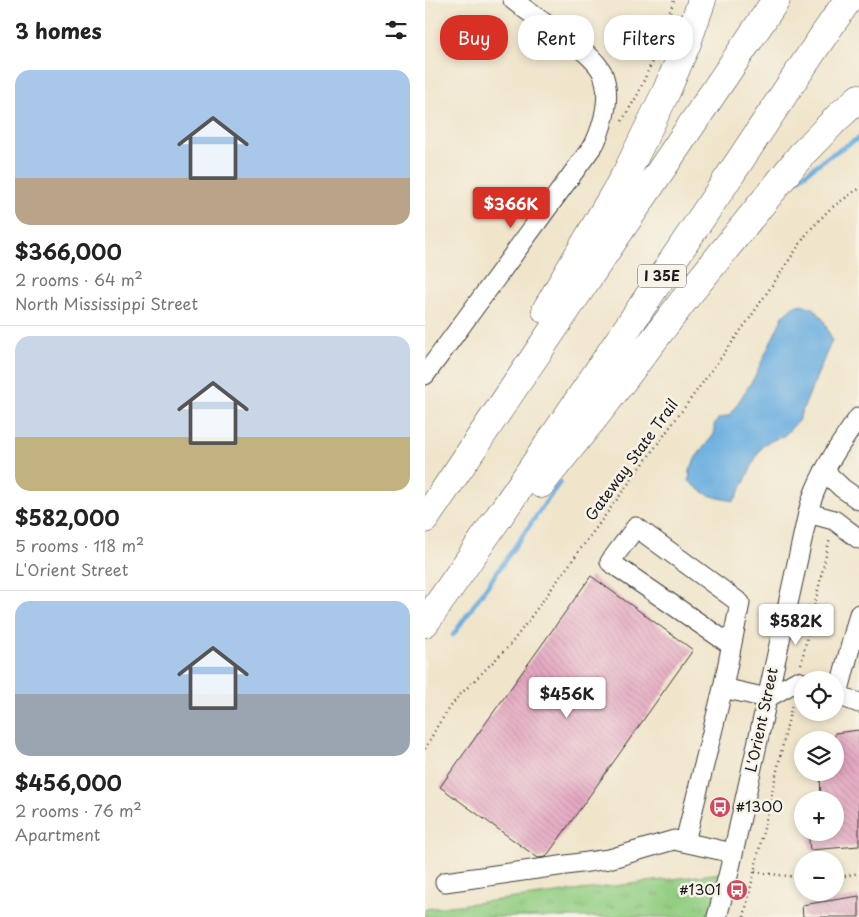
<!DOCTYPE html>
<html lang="en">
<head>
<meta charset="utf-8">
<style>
	body { margin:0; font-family:"Playpen Sans",sans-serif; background:#f2f2f2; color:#222; height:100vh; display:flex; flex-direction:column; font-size:19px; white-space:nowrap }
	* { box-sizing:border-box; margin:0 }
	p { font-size:16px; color:#767676 }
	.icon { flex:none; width:28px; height:28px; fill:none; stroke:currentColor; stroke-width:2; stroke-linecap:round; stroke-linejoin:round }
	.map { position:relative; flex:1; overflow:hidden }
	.details { display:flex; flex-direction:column; background:#fff; width:425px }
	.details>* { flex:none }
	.top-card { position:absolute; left:15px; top:15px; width:344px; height:45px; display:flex; gap:10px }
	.tools { position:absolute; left:369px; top:671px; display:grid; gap:10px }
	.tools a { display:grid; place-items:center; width:50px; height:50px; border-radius:50%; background:#fff; box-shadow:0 2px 8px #0003; font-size:25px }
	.price { position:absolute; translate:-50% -42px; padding:0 11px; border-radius:5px; background:#fff; color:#222; font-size:16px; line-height:32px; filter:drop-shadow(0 1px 2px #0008) }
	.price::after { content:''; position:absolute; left:50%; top:30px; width:15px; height:11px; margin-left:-8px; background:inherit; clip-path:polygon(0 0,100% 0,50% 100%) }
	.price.current { background:#d93025; color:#fff }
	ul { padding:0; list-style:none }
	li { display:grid; align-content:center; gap:10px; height:265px; padding:0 15px }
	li+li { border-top:1px solid #e0e0e0 }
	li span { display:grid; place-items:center; height:155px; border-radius:15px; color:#555 }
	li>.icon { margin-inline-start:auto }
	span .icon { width:90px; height:90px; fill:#fffc; stroke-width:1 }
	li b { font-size:21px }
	h2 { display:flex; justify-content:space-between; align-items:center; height:60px; padding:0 15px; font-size:21px }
	.pill { padding:0 18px; border-radius:20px; background:#fff; box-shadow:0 2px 8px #0003; font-size:18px; line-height:45px }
	.pill.current { background:#d93025; color:#fff }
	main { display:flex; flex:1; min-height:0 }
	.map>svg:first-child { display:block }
	.grass { fill:url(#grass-tufts); stroke:#58754f }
	.water { fill:#6aaedf; stroke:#43657e }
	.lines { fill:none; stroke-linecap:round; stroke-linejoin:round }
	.stream { stroke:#6aaedf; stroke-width:4.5 }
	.building { fill:url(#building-back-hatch) }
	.minor-casing { stroke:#3c3a36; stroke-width:21 }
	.highway-casing { stroke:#3c3a36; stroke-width:29 }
	.path { stroke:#3c3a36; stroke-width:2.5; stroke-dasharray:1 4; stroke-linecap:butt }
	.minor { stroke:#fff; stroke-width:19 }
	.highway { stroke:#fff; stroke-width:28 }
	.labels { text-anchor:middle; stroke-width:5; stroke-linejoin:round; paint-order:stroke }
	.shield { fill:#f7f3e8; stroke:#5e5c59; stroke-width:1 }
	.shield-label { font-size:14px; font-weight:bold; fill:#1c1c1c }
	.street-label { font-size:15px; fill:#1c1c1c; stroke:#f7f3e8 }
	.poi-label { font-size:15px; fill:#1c1c1c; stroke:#f7f3e8; text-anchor:start }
</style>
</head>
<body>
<main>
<section class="details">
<h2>3 homes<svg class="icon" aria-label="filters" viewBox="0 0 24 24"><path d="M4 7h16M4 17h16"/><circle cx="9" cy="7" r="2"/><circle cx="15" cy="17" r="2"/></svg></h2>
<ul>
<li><span style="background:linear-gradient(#a9c7e8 70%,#b9a48a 0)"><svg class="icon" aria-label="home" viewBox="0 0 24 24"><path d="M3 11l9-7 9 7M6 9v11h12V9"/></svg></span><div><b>$366,000</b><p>2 rooms · 64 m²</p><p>North Mississippi Street</p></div></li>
<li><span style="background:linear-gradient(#c9d6e8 65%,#c2b280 0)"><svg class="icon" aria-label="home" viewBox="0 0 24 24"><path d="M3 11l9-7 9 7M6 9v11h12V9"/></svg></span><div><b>$582,000</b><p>5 rooms · 118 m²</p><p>L'Orient Street</p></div></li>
<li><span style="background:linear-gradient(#a9c7e8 60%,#9aa5b1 0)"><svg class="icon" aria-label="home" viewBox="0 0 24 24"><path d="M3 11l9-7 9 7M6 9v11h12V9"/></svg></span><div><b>$456,000</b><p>2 rooms · 76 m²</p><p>Apartment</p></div></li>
</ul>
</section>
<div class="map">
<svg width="434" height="917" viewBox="0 0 434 917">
	<defs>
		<pattern id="grass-tufts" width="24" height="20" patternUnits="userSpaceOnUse" patternTransform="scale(1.25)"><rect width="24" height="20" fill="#93ce82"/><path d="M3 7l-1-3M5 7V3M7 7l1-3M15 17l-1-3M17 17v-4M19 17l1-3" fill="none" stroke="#7eb070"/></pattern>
		<pattern id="building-back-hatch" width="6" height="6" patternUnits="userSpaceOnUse" patternTransform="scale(1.25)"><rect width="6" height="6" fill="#e4a7c1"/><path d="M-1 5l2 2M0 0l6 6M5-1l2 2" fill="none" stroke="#c38fa5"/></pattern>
	</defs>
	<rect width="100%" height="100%" fill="#f7f3e8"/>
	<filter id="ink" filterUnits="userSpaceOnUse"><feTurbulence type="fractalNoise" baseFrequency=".02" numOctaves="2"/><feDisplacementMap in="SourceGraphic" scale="10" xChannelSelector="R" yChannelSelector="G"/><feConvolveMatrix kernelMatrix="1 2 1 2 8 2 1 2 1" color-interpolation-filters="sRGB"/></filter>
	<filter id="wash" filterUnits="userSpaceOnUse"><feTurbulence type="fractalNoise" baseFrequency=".0096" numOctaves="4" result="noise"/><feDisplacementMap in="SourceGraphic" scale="20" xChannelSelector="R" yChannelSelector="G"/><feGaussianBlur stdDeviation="1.12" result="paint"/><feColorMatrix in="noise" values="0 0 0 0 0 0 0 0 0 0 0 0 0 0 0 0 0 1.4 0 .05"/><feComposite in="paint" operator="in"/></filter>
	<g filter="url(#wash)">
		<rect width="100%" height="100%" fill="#f0e5cb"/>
		<!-- grass -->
		<path class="grass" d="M304 872 292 917H0V909Z"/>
		<!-- water -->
		<path class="water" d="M377 304 390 309 399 321 407 340 373 421 360 435 339 444 333 453 319 483 309 501C287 497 281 496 264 481L265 470 271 457 289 434V425L293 419 305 415 329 378 358 316 369 306Z"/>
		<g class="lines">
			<!-- stream -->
			<path class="stream" d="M372 180 404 156 434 138
				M28 635 135 482"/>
		</g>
		<g id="blocks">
			<!-- building -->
			<path class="building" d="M166 576 268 650 121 857 113 858 15 787Z
				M434 730V846L385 850 383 832H410V800H396L395 772H410V733Z
				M434 896V917H378L377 905Z"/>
		</g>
	</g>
	<g filter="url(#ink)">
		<use href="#blocks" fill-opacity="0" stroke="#3c3a36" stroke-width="1"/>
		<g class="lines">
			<!-- minor casing -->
			<g class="minor-casing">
				<path id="minor" d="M0 375 170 143C179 123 187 94 177 72 168 55 147 43 132 32 117 21 102 11 88 0
					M399 471 417 488 434 500
					M383 513 409 520 434 539
					M298 688 315 603 211 527 185 562 306 645
					M410 694 434 703
					M413 694 434 614
					M260 842 298 688 342 698 372 681 378 683
					M20 882 184 859 249 840 308 853
					M292 917 304 872 383 513C385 505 387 498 390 491 401 464 418 440 434 417"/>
			</g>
			<!-- highway casing -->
			<g class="highway-casing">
				<path id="highway" d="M121 310 202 172 241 92 262 43 277 0
					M116 484 177 408 259 300 377 154 413 117 434 98
					M0 519 351 0
					M0 623C93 491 183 357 273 223 323 149 372 73 423 0"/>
			</g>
			<!-- path -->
			<path class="path" d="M197 121 213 94 232 50 249 0
				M376 664 405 538
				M0 749 13 725 31 699 86 644 325 318 383 232 405 209 430 191 434 189
				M330 872 378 878
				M410 878 434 873
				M319 917 367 704"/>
			<!-- minor -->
			<use href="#minor" class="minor"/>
			<!-- highway -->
			<use href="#highway" class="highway"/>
		</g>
	</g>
	<!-- icons -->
	<defs>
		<g id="bus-disc" transform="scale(1.125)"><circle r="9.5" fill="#d1495b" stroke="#f7f3e8"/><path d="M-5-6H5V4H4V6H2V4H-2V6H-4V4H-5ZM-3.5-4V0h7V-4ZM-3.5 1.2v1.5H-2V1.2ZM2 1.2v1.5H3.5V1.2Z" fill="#fff"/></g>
	</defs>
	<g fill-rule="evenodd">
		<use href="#bus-disc" x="295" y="807"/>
		<use href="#bus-disc" x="312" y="890"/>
	</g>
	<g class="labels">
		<!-- shield labels -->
		<rect class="shield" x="213" y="264.5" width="48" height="23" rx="4"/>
		<g class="shield-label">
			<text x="237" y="281">I 35E</text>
		</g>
		<!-- street labels -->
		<g class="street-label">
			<text transform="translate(207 460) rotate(-54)" y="5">Gateway State Trail</text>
			<text transform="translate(337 720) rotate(-78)" y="5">L'Orient Street</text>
		</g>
		<!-- poi labels -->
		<g class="poi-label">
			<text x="311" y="812">#1300</text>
			<text x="296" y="895" text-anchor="end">#1301</text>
		</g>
	</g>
</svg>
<div class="tools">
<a><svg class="icon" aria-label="locate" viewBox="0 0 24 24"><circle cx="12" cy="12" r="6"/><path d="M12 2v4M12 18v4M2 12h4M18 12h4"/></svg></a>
<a><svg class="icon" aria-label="layers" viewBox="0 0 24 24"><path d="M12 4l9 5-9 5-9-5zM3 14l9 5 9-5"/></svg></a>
<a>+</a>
<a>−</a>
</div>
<b class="price current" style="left:86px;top:229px">$366K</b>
<b class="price" style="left:371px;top:646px">$582K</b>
<b class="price" style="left:142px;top:719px">$456K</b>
<div class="top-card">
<a class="pill current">Buy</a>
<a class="pill">Rent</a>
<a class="pill">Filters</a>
</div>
</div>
</main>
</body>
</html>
